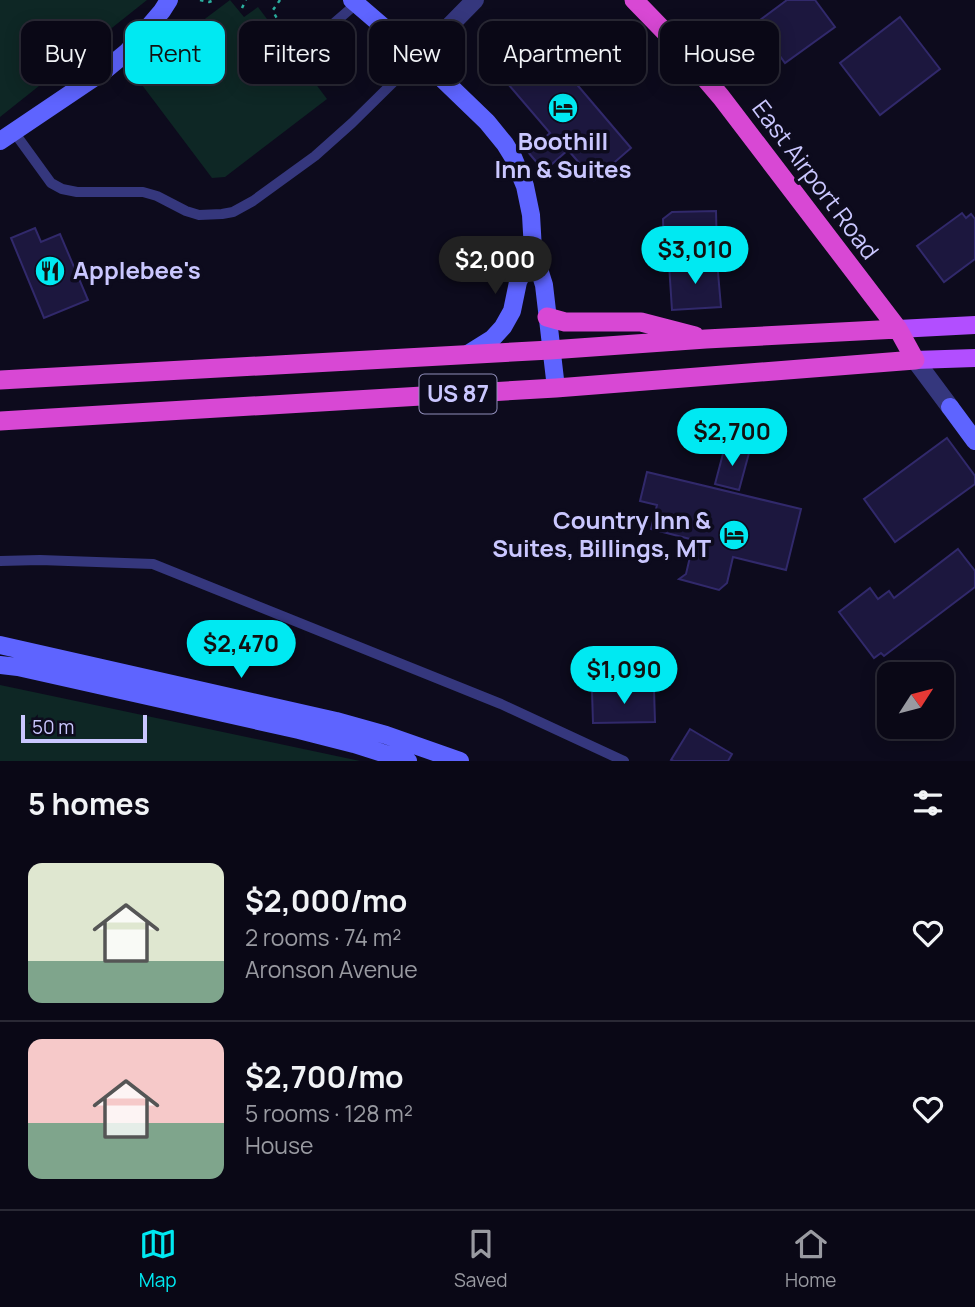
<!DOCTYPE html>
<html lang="en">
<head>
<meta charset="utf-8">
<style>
	body { margin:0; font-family:Manrope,sans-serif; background:#181623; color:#f1f3f6; height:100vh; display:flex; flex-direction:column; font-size:26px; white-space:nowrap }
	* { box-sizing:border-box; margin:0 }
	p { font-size:23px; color:#999aa1 }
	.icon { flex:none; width:38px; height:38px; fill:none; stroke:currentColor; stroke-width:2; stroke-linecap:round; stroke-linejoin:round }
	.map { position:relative; height:761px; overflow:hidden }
	.details { display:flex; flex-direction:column; background:#0a0816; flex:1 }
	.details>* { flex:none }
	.top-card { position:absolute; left:21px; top:21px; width:934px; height:63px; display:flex; gap:14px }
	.needle { width:46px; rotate:54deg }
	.controls { position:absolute; left:877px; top:662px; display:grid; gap:14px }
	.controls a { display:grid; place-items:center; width:77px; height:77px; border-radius:14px; background:#0a0816; box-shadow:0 4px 18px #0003,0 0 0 2px #2a2935; font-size:35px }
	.scale { position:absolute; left:21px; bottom:18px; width:126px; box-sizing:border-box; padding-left:7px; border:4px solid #cac7ff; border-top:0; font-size:19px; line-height:24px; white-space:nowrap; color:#cac7ff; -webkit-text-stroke:5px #0d0b1d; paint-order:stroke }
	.price { position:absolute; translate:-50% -60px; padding:0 16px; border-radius:24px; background:#00e9f2; color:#111; font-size:23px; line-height:46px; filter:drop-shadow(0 2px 4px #0008) }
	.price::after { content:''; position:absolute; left:50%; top:42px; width:21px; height:16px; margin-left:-10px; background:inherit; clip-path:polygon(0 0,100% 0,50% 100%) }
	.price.active { background:#222; color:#fff }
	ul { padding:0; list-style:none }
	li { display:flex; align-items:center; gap:21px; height:175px; padding:0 28px }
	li+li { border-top:2px solid #2a2935 }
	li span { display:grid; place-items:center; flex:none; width:196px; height:140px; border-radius:14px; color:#555 }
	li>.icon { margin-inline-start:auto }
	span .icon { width:84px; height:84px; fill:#fffc; stroke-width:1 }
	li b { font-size:30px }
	h2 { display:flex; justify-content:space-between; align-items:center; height:84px; padding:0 28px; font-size:30px }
	.tag { padding:0 24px; border-radius:14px; background:#0a0816; box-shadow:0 4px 18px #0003,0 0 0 2px #2a2935; font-size:24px; line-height:63px }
	.tag.active { background:#00e9f2; color:#111 }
	.tab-bar { display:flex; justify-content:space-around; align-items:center; height:98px; border-top:2px solid #2a2935; background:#0a0816; font-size:19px; color:#999aa1 }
	.tab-bar a { display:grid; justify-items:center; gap:4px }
	.tab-bar .active { color:#00e9f2 }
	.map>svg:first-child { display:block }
	.green { fill:#0e2725 }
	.building { fill:#1c173e; stroke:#31296b; stroke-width:2 }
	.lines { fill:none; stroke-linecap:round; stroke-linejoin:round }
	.path { stroke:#2baf9f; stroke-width:2.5; stroke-dasharray:3.5 5; stroke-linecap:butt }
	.service { stroke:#35377d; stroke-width:10 }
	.tertiary { stroke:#35377d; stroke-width:18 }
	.secondary { stroke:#5e64ff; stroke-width:18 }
	.primary { stroke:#b24eff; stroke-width:18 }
	.trunk { stroke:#d848d4; stroke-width:19 }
	.labels { text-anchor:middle; stroke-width:7; stroke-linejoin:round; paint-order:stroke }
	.shield { fill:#0d0b1d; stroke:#918fbb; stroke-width:2 }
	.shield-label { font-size:23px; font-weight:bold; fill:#cac7ff }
	.poi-label { font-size:24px; font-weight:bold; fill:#cac7ff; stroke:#0d0b1d }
	.street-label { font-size:24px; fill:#cac7ff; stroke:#0d0b1d }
</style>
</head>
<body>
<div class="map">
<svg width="975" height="761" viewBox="0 0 975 761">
	<rect width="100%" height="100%" fill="#0d0b1d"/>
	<!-- green -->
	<path class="green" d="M0 0H147L0 117Z
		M230 0 244 17 258 7 327 99 225 177 212 178 133 73Z
		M0 685 360 761H0Z"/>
	<!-- building -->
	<path class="building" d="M787 0H815L835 27 785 63 756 23Z
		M900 17 940 69 880 115 840 63Z
		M549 29 567 50 556 60 631 148 594 180 568 150 544 171 528 152 550 133 508 84 531 64 542 77 547 72 527 49Z
		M716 211 717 252 664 254 663 219 672 212Z
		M962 213 966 218 971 214 975 219V259L944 282 917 246Z
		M35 228 41 242 60 234 88 300 44 318 11 238Z
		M717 261 721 307 672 310 669 264Z
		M947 438 975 476V484L895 542 864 499Z
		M725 446 749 453 739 490 715 484Z
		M647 472 801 509 786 570 733 557 727 583 719 590 679 579 686 574 694 540 651 529 657 505 640 501Z
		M958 549 975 571V587L884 656 881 653 874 658 839 612 870 588 878 599 889 591 894 598Z
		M654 689 655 722 593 723 592 691Z
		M690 729 732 754 728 761H674L671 760Z"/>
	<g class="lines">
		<!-- path -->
		<path class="path" d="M200 0 209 2 214 0
			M280 0 273 10C279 28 296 35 311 45L316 40
			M242 8 246 0"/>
		<!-- service -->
		<path class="service" d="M326 30 356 4
			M14 132 51 183 62 189 77 192H143L157 196 186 211 199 215 222 214 233 212 253 201 315 156 352 123 419 57
			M0 561 40 560 153 564 501 704 624 761"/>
		<!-- tertiary -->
		<path class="tertiary" d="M419 57 475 0
			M915 360 950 407"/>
		<!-- secondary -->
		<path class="secondary" d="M352 0 430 67 487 122 505 144 513 157 525 186 531 215 533 250 544 285 556 388
			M0 141 104 71 127 52 162 11 169 0
			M468 354 492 339 503 327 512 311 518 282 533 250
			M950 407 975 441
			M0 645 336 721 386 735 460 761
			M0 665 18 667 299 730 354 744 408 761"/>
		<!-- primary -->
		<path class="primary" d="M898 329 975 325
			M915 360 975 358"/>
		<!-- trunk -->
		<path class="trunk" d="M547 317 565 322H641L695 336
			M0 380 550 350 706 339 898 329
			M0 421 556 388 915 360 898 329 721 97 668 35 634 0"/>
	</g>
	<!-- icons -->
	<defs>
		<g id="hotel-disc" transform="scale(1.575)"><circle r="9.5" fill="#00e9f2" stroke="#0d0b1d"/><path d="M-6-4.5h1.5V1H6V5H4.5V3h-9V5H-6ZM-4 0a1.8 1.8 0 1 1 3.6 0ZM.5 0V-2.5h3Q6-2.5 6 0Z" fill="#111"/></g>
		<g id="restaurant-disc" transform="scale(1.575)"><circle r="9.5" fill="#00e9f2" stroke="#0d0b1d"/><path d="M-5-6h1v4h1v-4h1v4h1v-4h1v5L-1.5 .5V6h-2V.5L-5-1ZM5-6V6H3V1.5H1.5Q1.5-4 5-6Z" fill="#111"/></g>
	</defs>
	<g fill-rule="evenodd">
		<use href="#hotel-disc" x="563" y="108"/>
		<use href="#restaurant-disc" x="50" y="271"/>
		<use href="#hotel-disc" x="734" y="535"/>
	</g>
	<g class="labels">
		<!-- shield labels -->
		<rect class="shield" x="419.5" y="374.5" width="77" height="39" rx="5"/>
		<g class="shield-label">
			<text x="458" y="402">US 87</text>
		</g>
		<!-- poi labels -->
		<g class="poi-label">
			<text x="563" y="150">Boothill<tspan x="563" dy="28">Inn &amp; Suites</tspan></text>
			<text x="73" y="279" text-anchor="start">Applebee's</text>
			<text x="711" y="529" text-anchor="end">Country Inn &amp;<tspan x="711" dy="28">Suites, Billings, MT</tspan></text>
		</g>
		<!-- street labels -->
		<g class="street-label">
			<text transform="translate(815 180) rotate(53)" y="8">East Airport Road</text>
		</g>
	</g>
</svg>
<div class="controls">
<a><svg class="needle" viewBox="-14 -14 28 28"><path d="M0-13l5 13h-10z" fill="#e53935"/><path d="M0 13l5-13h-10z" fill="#999aa1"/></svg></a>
</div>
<div class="scale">50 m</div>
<b class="price" style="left:695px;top:286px">$3,010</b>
<b class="price active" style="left:495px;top:296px">$2,000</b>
<b class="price" style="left:732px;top:468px">$2,700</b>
<b class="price" style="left:241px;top:680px">$2,470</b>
<b class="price" style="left:624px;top:706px">$1,090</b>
<div class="top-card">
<a class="tag">Buy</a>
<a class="tag active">Rent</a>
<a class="tag">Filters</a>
<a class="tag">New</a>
<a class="tag">Apartment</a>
<a class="tag">House</a>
</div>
</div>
<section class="details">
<h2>5 homes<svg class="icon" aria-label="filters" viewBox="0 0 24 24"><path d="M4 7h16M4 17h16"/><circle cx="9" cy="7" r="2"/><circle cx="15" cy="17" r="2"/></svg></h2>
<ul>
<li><span style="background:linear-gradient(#dfe7d0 70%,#7fa58c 0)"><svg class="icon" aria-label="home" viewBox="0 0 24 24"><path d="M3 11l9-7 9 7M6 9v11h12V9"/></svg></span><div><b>$2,000/mo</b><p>2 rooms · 74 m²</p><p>Aronson Avenue</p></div><svg class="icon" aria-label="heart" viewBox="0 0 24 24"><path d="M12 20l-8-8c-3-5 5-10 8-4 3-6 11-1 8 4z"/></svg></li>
<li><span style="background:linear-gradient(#f6c9c9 60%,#7fa58c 0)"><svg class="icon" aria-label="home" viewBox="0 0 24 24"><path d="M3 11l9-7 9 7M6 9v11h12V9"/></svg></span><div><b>$2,700/mo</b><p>5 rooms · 128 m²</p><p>House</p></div><svg class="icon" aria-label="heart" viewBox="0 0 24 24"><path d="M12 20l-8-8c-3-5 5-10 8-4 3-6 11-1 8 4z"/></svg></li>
</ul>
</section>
<nav class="tab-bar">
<a class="active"><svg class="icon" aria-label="map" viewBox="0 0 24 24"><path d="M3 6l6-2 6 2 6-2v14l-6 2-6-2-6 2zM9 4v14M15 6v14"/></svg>Map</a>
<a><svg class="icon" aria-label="saved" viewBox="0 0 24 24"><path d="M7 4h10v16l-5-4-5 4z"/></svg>Saved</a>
<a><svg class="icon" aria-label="home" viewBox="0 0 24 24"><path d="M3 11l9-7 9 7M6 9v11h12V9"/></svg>Home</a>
</nav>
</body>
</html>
